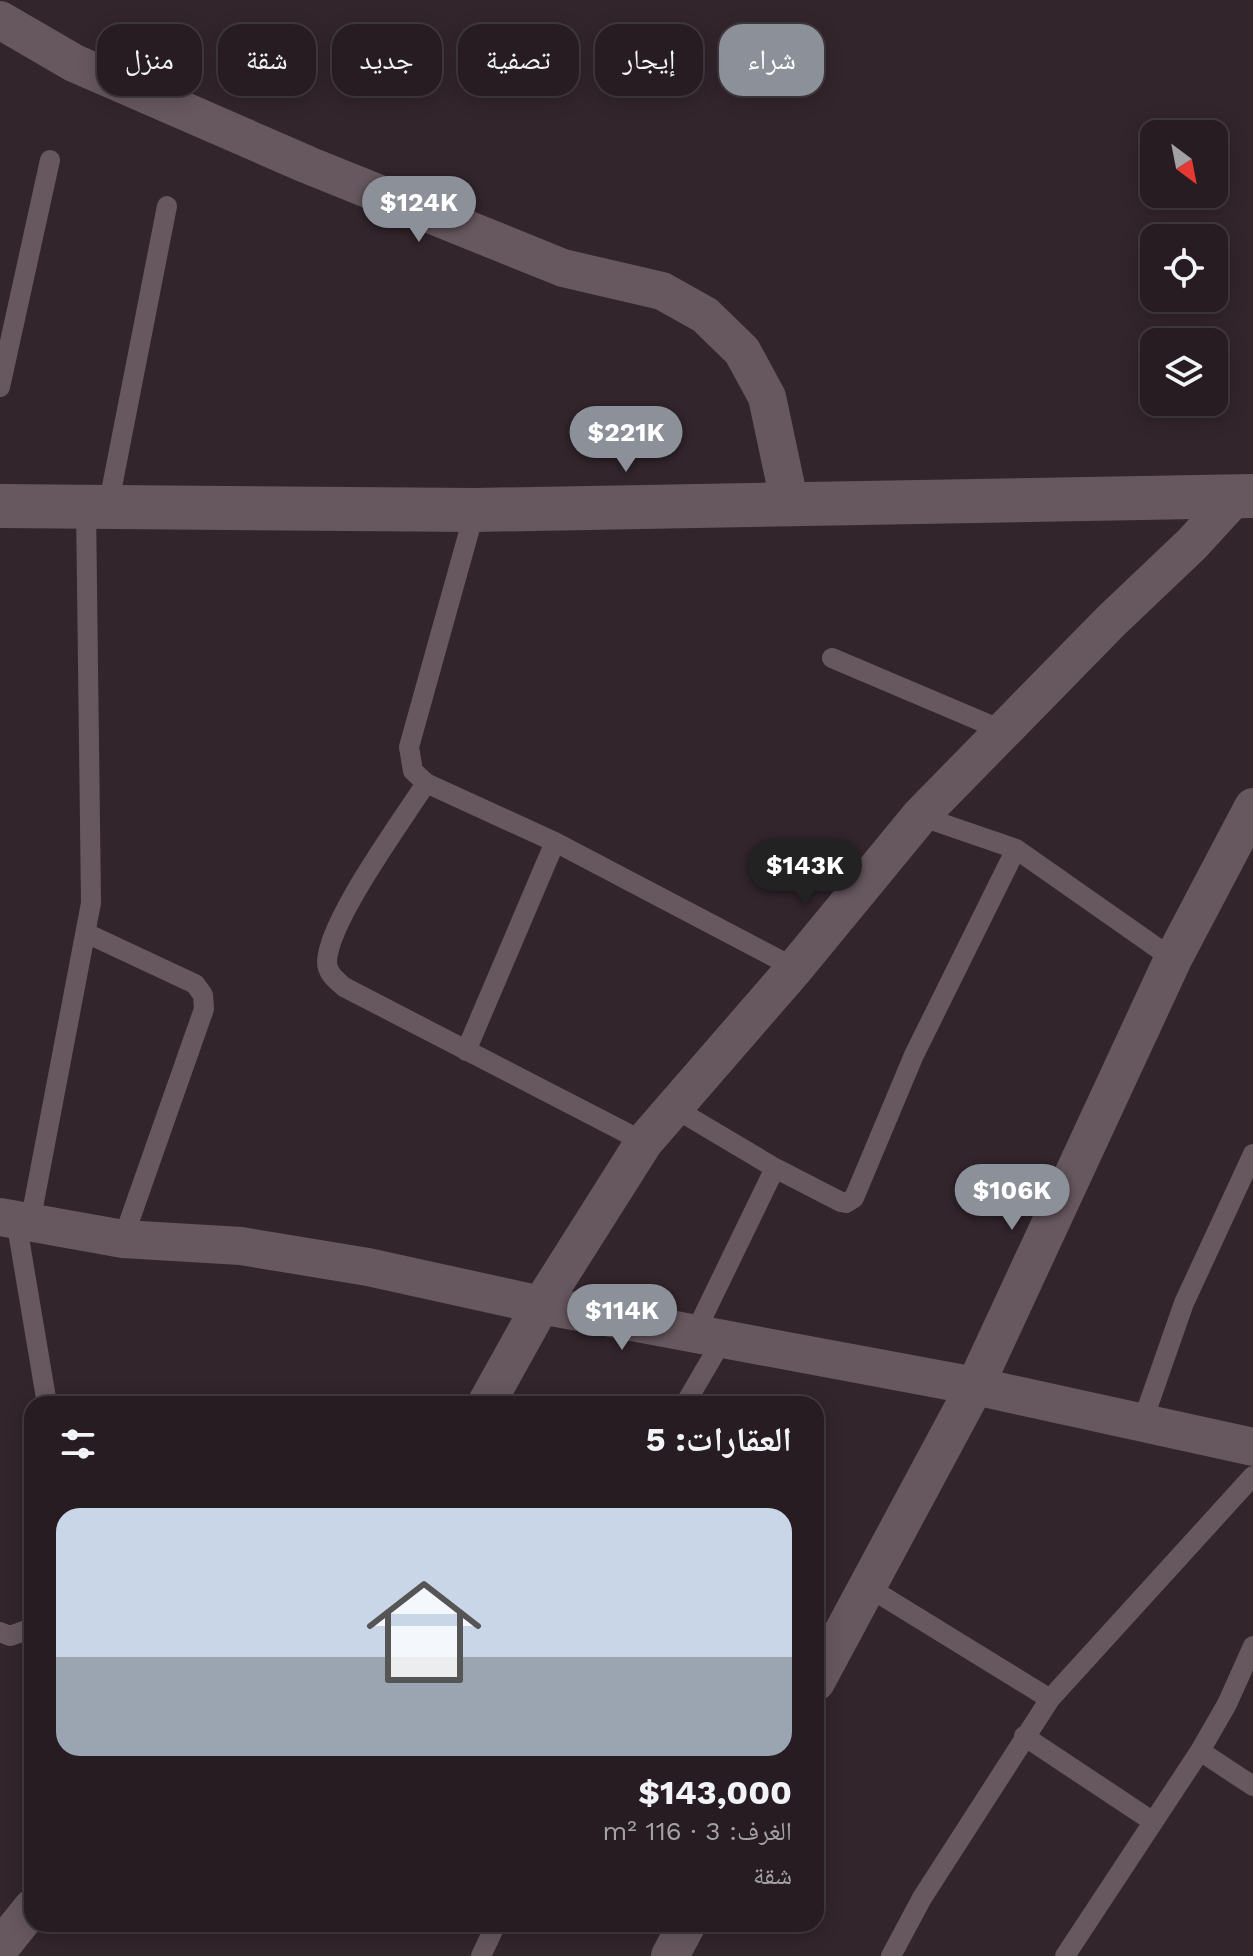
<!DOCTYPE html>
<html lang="ar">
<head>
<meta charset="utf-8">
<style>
	body { margin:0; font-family:"Work Sans","Noto Naskh Arabic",sans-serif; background:#2e252a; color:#f1f3f6; direction:rtl; height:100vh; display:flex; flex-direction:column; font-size:30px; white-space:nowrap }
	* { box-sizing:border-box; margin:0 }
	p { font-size:26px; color:#a4a1a5 }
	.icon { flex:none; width:44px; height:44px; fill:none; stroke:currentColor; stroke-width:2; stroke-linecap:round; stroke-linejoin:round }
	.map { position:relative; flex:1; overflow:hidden; direction:ltr }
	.panel { position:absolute; left:24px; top:1396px; width:800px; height:536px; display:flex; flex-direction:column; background:#261c21; border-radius:24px; box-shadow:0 4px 20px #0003,0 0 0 2px #423a3f; direction:rtl }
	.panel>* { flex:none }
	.hud { position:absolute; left:24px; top:24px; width:800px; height:72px; direction:rtl; display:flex; gap:16px }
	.needle { width:52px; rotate:148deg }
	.controls { position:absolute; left:1140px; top:120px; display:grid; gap:16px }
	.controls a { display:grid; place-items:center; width:88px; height:88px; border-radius:16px; background:#261c21; box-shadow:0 4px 20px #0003,0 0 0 2px #423a3f; font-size:40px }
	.price { position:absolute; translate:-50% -68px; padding:0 18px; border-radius:28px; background:#8c9099; color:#fff; font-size:26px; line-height:52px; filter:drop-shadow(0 2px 4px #0008) }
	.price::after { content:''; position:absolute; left:50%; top:48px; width:24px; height:18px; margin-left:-12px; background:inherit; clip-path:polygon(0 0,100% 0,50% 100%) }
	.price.active { background:#222; color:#fff }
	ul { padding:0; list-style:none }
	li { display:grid; align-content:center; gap:16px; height:424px; padding:0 32px }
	li span { display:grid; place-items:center; height:248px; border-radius:24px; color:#555 }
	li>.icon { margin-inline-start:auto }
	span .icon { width:144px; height:144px; fill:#fffc; stroke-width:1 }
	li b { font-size:34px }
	h2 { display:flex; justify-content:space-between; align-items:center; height:96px; padding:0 32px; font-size:34px }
	.chip { padding:0 28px; border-radius:24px; background:#261c21; box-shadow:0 4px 20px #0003,0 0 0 2px #423a3f; font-size:28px; line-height:72px }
	.chip.active { background:#8c9099; color:#fff }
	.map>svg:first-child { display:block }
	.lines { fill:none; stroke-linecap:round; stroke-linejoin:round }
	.service { stroke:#67585f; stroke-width:20 }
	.minor { stroke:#67585f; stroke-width:38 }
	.tertiary { stroke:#67585f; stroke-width:44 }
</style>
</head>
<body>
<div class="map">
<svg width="1253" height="1956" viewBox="0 0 1253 1956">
	<rect width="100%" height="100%" fill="#32252c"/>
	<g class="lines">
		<!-- service -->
		<path class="service" d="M0 387 50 160
			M108 507 167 206
			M475 510 409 747 413 771 426 783 555 842 795 968
			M832 658 1004 731
			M426 783C402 821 328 921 327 962 327 973 336 980 344 987L644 1142
			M920 816 1016 849 1173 959
			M86 933 195 984 203 995 204 1009 123 1239
			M466 1051 555 842
			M674 1108 775 1168
			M16 1220 47 1404
			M30 1223 91 903 86 505
			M694 1335 775 1168 841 1202 846 1203 854 1198 914 1055 1016 849
			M685 1404 723 1339
			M1142 1423 1184 1303 1253 1154
			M868 1587 1050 1699
			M0 1632 10 1636 32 1628
			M1024 1736 1152 1821
			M1200 1751 1253 1786
			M481 1956 496 1924
			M891 1956 922 1898 1050 1699 1253 1476
			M1065 1956 1200 1751 1227 1704 1253 1646"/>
		<!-- minor -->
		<path class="minor" d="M0 20 74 63 308 165 563 268 662 291 705 315 742 351 767 397 790 505
			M0 1217 123 1239 241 1246 368 1267 541 1305 975 1386 1253 1447
			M486 1404 541 1305 644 1142 795 968 920 816 1111 621 1192 544 1236 496
			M816 1682 975 1386 1173 959 1253 807
			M0 1948 32 1908
			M670 1956 687 1924"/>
		<!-- tertiary -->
		<path class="tertiary" d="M0 506 475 510 1253 496"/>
	</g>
</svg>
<div class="controls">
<a><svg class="needle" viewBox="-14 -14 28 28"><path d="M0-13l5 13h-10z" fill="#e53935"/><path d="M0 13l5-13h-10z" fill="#a4a1a5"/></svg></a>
<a><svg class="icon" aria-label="locate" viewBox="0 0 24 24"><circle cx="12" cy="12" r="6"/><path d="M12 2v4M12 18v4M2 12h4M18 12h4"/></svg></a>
<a><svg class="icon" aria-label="layers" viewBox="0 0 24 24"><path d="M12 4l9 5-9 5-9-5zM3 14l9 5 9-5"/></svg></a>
</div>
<b class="price" style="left:419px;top:244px">$124K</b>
<b class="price" style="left:626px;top:474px">$221K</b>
<b class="price active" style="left:805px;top:907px">$143K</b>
<b class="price" style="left:1012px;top:1232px">$106K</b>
<b class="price" style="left:622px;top:1352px">$114K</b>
<div class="hud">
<a class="chip active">شراء</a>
<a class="chip">إيجار</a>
<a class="chip">تصفية</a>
<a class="chip">جديد</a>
<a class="chip">شقة</a>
<a class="chip">منزل</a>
</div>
<section class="panel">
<h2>العقارات: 5<svg class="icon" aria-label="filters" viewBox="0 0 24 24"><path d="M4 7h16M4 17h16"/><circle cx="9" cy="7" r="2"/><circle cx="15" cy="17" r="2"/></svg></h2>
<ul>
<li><span style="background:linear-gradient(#c9d6e8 60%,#9aa5b1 0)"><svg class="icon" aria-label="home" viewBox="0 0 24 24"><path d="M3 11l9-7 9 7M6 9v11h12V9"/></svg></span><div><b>$143,000</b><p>الغرف: 3 · 116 m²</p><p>شقة</p></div></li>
</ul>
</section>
</div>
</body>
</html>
